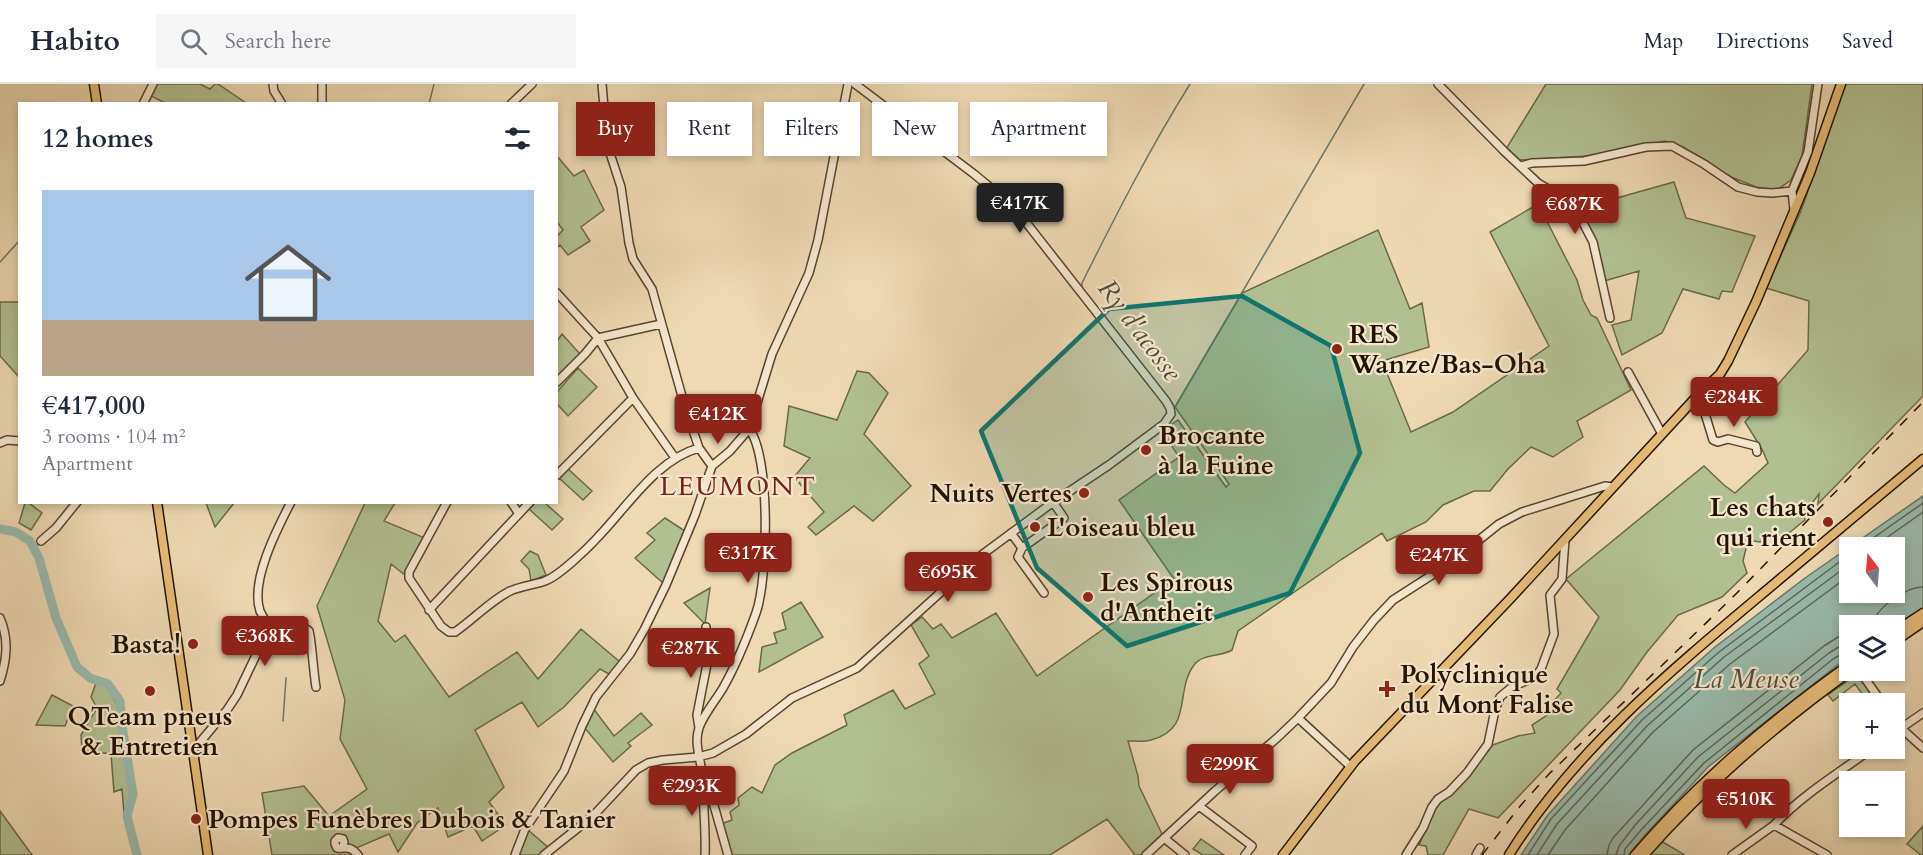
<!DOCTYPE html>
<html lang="en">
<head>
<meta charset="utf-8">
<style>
	body { margin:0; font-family:Cardo,serif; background:#f6f6f7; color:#1f2937; height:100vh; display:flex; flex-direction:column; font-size:22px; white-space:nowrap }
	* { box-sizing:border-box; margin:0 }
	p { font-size:20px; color:#747a83 }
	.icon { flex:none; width:33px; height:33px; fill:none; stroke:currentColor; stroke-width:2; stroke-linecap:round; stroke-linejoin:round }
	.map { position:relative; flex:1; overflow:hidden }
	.sheet { position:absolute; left:18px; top:18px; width:540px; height:402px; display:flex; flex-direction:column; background:#fff; border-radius:0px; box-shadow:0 3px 9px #0003 }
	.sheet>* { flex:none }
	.guide { position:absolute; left:576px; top:18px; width:570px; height:54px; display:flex; gap:12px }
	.needle { width:39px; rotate:344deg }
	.buttons { position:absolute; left:1839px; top:453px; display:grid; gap:12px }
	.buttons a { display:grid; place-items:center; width:66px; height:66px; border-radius:0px; background:#fff; box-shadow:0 3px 9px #0003; font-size:30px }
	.price { position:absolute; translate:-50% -51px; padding:0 14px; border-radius:6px; background:#8f2418; color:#fff; font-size:20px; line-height:39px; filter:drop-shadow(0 2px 3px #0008) }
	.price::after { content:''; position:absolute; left:50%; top:36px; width:18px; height:14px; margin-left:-9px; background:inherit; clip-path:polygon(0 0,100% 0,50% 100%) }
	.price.on { background:#222; color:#fff }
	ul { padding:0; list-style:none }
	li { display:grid; align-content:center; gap:12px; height:318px; padding:0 24px }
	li+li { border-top:2px solid #e0e1e3 }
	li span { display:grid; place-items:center; height:186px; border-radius:0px; color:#555 }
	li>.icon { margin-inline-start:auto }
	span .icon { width:108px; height:108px; fill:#fffc; stroke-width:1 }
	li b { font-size:26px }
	h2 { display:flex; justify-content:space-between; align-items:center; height:72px; padding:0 24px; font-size:26px }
	.pill { padding:0 21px; border-radius:0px; background:#fff; box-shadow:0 3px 9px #0003; font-size:21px; line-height:54px }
	.pill.on { background:#8f2418; color:#fff }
	header { display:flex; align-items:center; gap:36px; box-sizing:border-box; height:84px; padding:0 30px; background:#fff; border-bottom:2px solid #e0e1e3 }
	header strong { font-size:28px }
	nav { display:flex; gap:33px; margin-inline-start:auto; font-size:21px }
	.search { width:420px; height:54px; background:#f6f6f7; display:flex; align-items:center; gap:15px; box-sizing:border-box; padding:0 21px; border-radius:0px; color:#747a83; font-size:22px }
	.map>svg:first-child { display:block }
	.green { fill:#b2c091; stroke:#6a6a48; stroke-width:1.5 }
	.water { fill:#99baad; stroke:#697768; stroke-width:1.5; fill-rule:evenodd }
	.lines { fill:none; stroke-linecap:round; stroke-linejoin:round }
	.shore { stroke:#5e6656; stroke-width:1.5 }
	.stream { stroke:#697768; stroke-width:1.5 }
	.river { stroke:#99baad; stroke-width:9 }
	.minor-casing { stroke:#55442c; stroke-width:10 }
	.major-casing { stroke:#221300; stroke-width:11 }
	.minor { stroke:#f4e6cd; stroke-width:7 }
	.major { stroke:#e7bc79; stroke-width:8 }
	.rail { stroke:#221300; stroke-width:1.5; stroke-dasharray:10 10; stroke-linecap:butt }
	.marked { fill:#0f766e; fill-opacity:0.2; stroke:#0f766e; stroke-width:4.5; stroke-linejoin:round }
	.poi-dot { fill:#8f2418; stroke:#f4e6cd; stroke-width:2 }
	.labels { text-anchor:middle; stroke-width:4.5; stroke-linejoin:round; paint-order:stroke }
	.poi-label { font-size:26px; font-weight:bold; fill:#221300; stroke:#f4e6cd; text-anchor:start }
	.water-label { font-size:27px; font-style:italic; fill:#4c4d3d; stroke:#f4e6cd }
	.neighbourhood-label { font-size:27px; letter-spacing:1.5px; fill:#7a1f14; stroke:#f4e6cd }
</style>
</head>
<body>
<header>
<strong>Habito</strong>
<div class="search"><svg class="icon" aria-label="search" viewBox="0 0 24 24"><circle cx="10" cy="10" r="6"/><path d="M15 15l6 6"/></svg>Search here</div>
<nav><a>Map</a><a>Directions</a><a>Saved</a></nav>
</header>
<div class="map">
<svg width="1923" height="771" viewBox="0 0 1923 771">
	<rect width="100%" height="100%" fill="#eed9b2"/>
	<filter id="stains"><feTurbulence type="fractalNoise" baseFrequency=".00333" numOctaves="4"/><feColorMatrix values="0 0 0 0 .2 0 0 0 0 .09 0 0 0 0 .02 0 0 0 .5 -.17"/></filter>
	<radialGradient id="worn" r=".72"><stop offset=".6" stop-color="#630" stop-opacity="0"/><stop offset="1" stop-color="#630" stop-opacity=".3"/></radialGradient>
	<!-- green -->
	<path class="green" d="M157 0H200L210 5 215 0H218L246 19H165L151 12Z
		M1546 0H1812L1802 72 1791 96 1777 106 1756 103 1724 90 1705 76 1683 63 1665 57 1589 72 1519 76 1506 65Z
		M1845 0H1923V312L1818 420 1819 410 1809 423 1803 426 1805 436 1784 453 1774 450 1760 458 1748 456 1743 477 1747 489 1722 513 1678 531 1647 568 1620 606 1498 734 1469 725 1443 771H1428L1426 762 1419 761 1437 719 1490 662 1518 652 1535 649 1532 641 1552 628 1550 621 1561 609 1557 605 1599 533 1566 495 1704 382 1724 401 1735 409 1768 379 1762 365 1745 338 1808 266 1809 217 1766 204 1801 127Z
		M556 71 574 92 584 86 604 126 581 143 590 157 568 171 560 161 557 164V152L563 146 557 138Z
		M1674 98 1686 134 1755 152 1732 208 1722 207 1719 215 1683 205 1662 249 1622 271 1612 241 1631 236 1639 187 1604 197 1580 130 1575 122 1599 119Z
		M1538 120 1577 196 1583 216 1591 231 1597 234 1631 306 1577 337 1583 353 1553 373 1531 363 1508 385 1490 407H1474L1443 421 1426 438 1387 457 1382 449 1342 475 1238 547 1232 566C1221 573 1203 569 1194 581 1174 608 1194 645 1151 656 1144 658 1135 657 1128 657L1138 692 1139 702 1164 754 1146 771H1135L1107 735 1050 771H731L721 740 732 736 730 728 739 721 738 714 752 703 762 709 775 681 792 669 847 641 844 631 893 606 905 625 935 610 919 580 929 572 911 541 922 533 933 545 941 540 952 554 996 529 1037 592 1174 495 1119 416 1179 373 1162 347 1178 336 1226 403 1229 400 1175 323 1242 209 1378 146 1410 225 1422 219 1429 263 1382 277 1411 348 1453 328 1549 262 1490 148Z
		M0 218H19V293L0 272Z
		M562 250 580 270 557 293V257Z
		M578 284 597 303 568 332 557 320V308Z
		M857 287 869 289 888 309 864 350 911 402 873 437 854 422 816 451 808 443 824 428 794 393 810 374 784 362 789 322 837 336Z
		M567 384 592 407 583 416 559 394Z
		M25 419H29L42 429 31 446 19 439Z
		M206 419H234L215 443Z
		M365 419H395L384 437 425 454 405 491 391 480 378 537 395 558 405 551 449 613 517 568 538 595 581 545 620 578 609 590 600 585 564 623 538 643 522 618 475 646 504 703 489 718 506 741 482 757 473 742 448 753 438 724 417 739 398 768 389 750 356 764 351 771H272L262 709 304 702 329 732 367 705 340 655 345 616 317 522Z
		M535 419H545L563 435 552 446 529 425Z
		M665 434 685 447 664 500 635 474 655 456 647 449Z
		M530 467 538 471 546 491 531 497 529 485 521 477Z
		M710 504 705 540 684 519Z
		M801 518 823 553 759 588 762 563 777 559 774 549 786 545 782 529Z
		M1853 593 1861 595 1872 610 1866 615 1855 600 1833 617 1828 611Z
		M96 599 106 602 117 620 131 710 124 729 122 705 114 708 111 670 82 666 81 651 97 624 91 613Z
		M52 611 73 622 65 642 36 641Z
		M593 624 614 652 641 629 652 641 628 659 631 662 613 678 584 643Z
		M0 727 32 771H0Z
		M1923 742V771H1921L1907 760Z
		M528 746 549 764 539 771H518L523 756Z
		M1201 755 1224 771H1203L1193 765Z
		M1661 757 1685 771H1649Z"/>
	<!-- water -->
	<path class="water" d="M1923 412V524L1895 542H1850L1849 572 1708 683 1647 749 1628 771H1521L1547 732 1637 632 1715 563 1805 494ZM1850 464H1894V508H1850Z"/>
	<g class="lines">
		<!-- shore -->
		<path class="shore" d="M1859 464 1923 419
			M1872 464 1923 428
			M1872 542C1875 524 1906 503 1923 503
			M1528 771 1551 735 1642 636 1719 568 1850 470
			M1537 771 1557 740 1647 642 1724 573 1850 480
			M1548 771 1565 746 1653 648 1730 580 1850 491
			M1607 771 1609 761 1613 754 1693 666 1824 562 1838 553 1850 551
			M1616 771 1619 762 1636 740 1698 673 1829 569 1842 561 1850 560
			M1624 771 1625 765 1642 745 1704 679 1833 575 1845 568 1850 567"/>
		<!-- stream -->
		<path class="stream" d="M429 20 434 0
			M0 178 20 156
			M1082 205V199C1116 131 1150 64 1190 0
			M1171 320 1175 323 1364 0
			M33 464 38 460
			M283 637 286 594"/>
		<!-- river -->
		<path class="river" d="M0 445 16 448 30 457 39 474 56 534 77 583 90 594 108 600 120 617 122 641 133 710 127 732 137 771"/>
		<!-- minor casing -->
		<g class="minor-casing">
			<path id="minor" d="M273 0 274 7 282 20
				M602 0 607 60 621 103 629 159 633 175 652 205 685 323 699 364 712 382
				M1438 0 1505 68 1538 99 1563 114 1581 135 1593 158 1610 234
				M143 20 153 0
				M322 20V0
				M511 20 532 0
				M1521 82 1532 79 1584 77 1646 63 1672 62 1704 80 1738 103 1757 108 1772 109 1792 107
				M1794 126 1792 107 1808 68 1818 0
				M556 208 598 254 633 314 675 374
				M598 254 661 240
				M1628 288 1662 350
				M556 299 585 270 598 254
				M1699 310 1713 356 1718 358 1728 355 1756 362 1757 368
				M0 359 7 356 20 357
				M556 392 633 314
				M447 418 409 488V494L441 542 449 548H455C474 535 490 517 510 507 521 502 534 501 545 497 559 492 588 464 598 453 627 423 657 375 699 364
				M511 418 519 430
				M1011 449 1022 464 1064 434 1053 418
				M41 457 56 444 77 418
				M1022 464 1018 473 1044 509
				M429 526 530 418
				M0 534C9 555 7 575 0 597
				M269 544C267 539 263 533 260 527 250 497 277 445 291 418
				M1859 586 1883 620
				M1298 634 1350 682
				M1894 635 1901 644 1923 664
				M699 644 697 631 707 580 706 543
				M1894 649 1923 629
				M192 663H196L227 626 237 611 269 544 274 541 305 544C306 545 308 546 309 547 311 551 314 593 316 603
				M703 697 711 711 728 771
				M1199 722 1252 762 1245 771
				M1164 754 1185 771
				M343 762 344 758 343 755 338 754 335 757V760L337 764C348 765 349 761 358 771
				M515 771 525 745 564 687 582 642 596 613 630 570 644 546 666 501 695 431 712 382 730 367 749 345 772 270 809 189 818 156 848 0
				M544 771 593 732 636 686 648 679 663 676 698 673 713 669 746 650 792 614 857 584 983 470 1052 419 1109 381 1164 340 1171 330 1170 324 1166 317 1014 123 974 90 855 0
				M705 771C706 746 703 722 703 698 703 681 693 661 699 644 703 631 716 616 723 604 736 581 747 554 756 529 768 496 771 372 749 345
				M1146 771 1215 707 1277 654 1298 634 1331 599 1353 563 1374 536 1393 516 1449 480 1499 440 1522 428 1605 402 1613 403
				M1406 771 1423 744 1432 723 1438 715 1449 708 1467 689 1488 660 1495 626 1500 613 1512 603 1535 593 1541 585 1554 550 1550 511 1562 495 1565 456
				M1476 771 1480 764
				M1732 771 1774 741
				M1827 771 1774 741C1802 711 1840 688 1873 664"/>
		</g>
		<!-- major casing -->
		<g class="major-casing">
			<path id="major" d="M94 0 97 20
				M157 418 208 771
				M1894 548 1923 529
				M1894 558 1923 538
				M1283 771 1355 677 1509 516 1699 310 1720 290 1728 277 1756 218 1810 89 1841 0
				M1509 771C1573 668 1670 587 1762 510 1816 465 1870 420 1923 375
				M1635 771C1700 696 1769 638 1850 580
				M1644 771C1705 701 1776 641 1852 586"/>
		</g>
		<!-- minor -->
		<use href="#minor" class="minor"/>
		<!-- major -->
		<use href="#major" class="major"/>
		<!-- rail -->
		<path class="rail" d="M1482 771 1521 721 1549 690 1732 514 1923 318"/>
	</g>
	<!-- marked area -->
	<path class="marked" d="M1242 212 1331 262 1360 369 1290 509 1127 562 1037 484 981 347 1109 225Z"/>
	<!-- markers -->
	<g class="poi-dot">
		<circle cx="1337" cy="265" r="6"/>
		<circle cx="1146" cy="366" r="6"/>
		<circle cx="1084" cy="409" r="6"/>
		<circle cx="1828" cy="438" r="6"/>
		<circle cx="1035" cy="443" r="6"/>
		<circle cx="1088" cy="513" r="6"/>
		<circle cx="193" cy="560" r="6"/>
		<path d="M1384 596h6v6h6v6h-6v6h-6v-6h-6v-6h6z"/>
		<circle cx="150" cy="607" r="6"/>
		<circle cx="196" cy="735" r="6"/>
	</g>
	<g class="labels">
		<!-- poi labels -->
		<g class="poi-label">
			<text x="1349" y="259">RES<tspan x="1349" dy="30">Wanze/Bas-Oha</tspan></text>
			<text x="1158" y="360">Brocante<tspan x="1158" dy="30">à la Fuine</tspan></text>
			<text x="1072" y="418" text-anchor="end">Nuits Vertes</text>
			<text x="1816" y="432" text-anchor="end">Les chats<tspan x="1816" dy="30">qui rient</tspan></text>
			<text x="1047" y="452">L'oiseau bleu</text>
			<text x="1100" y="507">Les Spirous<tspan x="1100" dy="30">d'Antheit</tspan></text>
			<text x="181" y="569" text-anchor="end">Basta!</text>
			<text x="1400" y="599">Polyclinique<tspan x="1400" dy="30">du Mont Falise</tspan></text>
			<text x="150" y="641" text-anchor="middle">QTeam pneus<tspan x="150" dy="30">&amp; Entretien</tspan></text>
			<text x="208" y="744">Pompes Funèbres Dubois &amp; Tanier</text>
		</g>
		<!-- water labels -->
		<g class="water-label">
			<text transform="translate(1140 246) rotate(53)" y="9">Ry d'acosse</text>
			<text x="1746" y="604">La Meuse</text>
		</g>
		<!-- neighbourhood labels -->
		<g class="neighbourhood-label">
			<text x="738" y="411">LEUMONT</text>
		</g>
	</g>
	<rect width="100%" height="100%" filter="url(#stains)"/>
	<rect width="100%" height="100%" fill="url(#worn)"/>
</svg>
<div class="buttons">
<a><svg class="needle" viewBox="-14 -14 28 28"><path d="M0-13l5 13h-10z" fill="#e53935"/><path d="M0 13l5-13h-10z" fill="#747a83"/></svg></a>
<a><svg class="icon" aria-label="layers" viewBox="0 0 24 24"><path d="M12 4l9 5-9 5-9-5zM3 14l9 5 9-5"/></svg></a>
<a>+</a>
<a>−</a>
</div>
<b class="price on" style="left:1020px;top:150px">€417K</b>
<b class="price" style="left:1575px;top:151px">€687K</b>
<b class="price" style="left:1734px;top:344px">€284K</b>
<b class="price" style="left:718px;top:361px">€412K</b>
<b class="price" style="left:748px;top:500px">€317K</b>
<b class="price" style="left:1439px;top:502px">€247K</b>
<b class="price" style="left:948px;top:519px">€695K</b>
<b class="price" style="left:265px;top:583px">€368K</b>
<b class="price" style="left:691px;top:595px">€287K</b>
<b class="price" style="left:1230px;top:711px">€299K</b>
<b class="price" style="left:692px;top:733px">€293K</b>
<b class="price" style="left:1746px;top:746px">€510K</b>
<div class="guide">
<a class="pill on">Buy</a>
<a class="pill">Rent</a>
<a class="pill">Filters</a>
<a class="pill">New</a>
<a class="pill">Apartment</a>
</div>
<section class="sheet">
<h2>12 homes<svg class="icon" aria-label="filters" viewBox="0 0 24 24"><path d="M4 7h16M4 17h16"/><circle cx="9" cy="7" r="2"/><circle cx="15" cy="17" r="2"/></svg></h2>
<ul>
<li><span style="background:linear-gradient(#a9c7e8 70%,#b9a48a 0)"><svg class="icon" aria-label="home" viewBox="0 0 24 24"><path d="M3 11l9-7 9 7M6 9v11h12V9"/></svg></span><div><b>€417,000</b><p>3 rooms · 104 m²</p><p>Apartment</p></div></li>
</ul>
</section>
</div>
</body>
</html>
